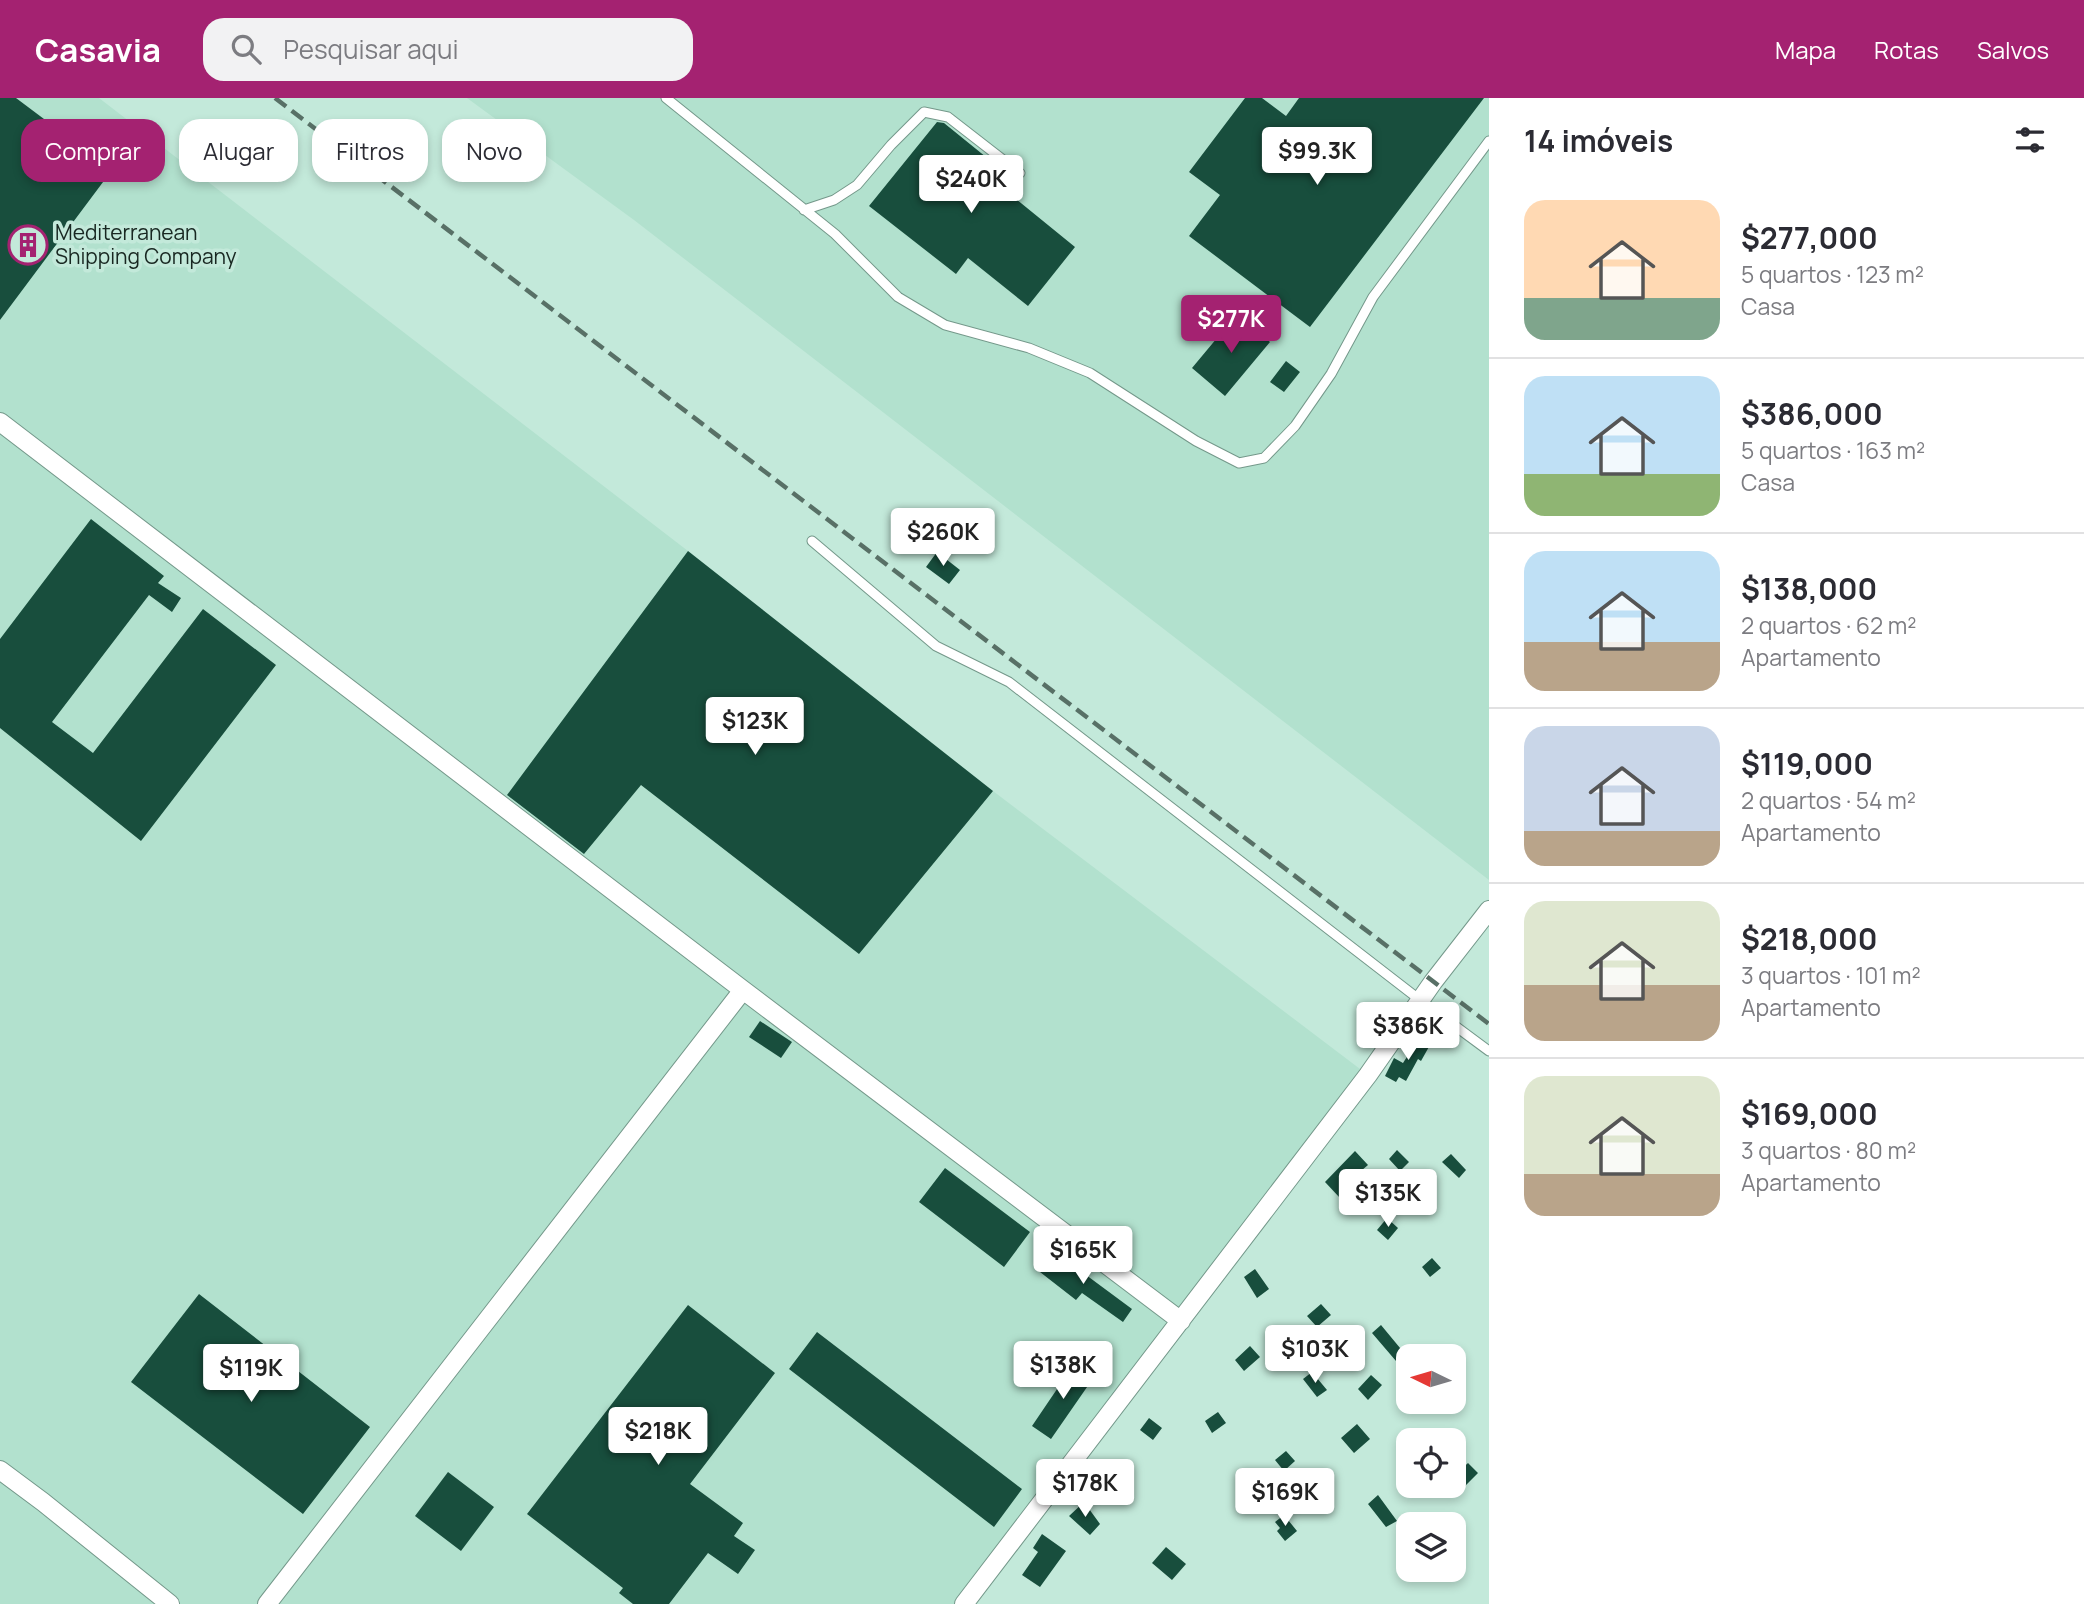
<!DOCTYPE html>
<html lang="pt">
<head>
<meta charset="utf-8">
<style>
	body { margin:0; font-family:Manrope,sans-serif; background:#f2f2f3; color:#2b2b33; height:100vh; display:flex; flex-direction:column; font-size:26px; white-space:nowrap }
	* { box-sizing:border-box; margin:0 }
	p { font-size:23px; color:#7c7c81 }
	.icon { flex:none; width:38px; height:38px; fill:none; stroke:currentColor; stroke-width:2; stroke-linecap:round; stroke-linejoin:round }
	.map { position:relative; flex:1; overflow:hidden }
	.side { display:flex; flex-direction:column; background:#fff; width:595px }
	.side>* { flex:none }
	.top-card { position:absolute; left:21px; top:21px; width:665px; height:63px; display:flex; gap:14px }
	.needle { width:46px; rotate:275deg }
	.buttons { position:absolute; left:1396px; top:1246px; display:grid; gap:14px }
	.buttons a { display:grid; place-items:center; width:70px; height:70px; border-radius:14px; background:#fff; box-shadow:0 4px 10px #0003; font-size:35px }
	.price { position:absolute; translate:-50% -60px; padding:0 16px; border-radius:7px; background:#fff; color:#222; font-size:23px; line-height:46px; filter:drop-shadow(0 2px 4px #0008) }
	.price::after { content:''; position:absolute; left:50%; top:42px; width:21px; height:16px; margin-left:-10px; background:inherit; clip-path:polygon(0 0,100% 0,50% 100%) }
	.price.on { background:#a42271; color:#fff }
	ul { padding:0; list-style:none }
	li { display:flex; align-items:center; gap:21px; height:175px; padding:0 35px }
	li+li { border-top:2px solid #e1e1e2 }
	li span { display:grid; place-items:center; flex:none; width:196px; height:140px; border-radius:21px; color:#555 }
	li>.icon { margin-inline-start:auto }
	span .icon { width:84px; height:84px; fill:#fffc; stroke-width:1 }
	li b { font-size:30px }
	h2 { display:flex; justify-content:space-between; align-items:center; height:84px; padding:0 35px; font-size:30px }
	.pill { padding:0 24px; border-radius:21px; background:#fff; box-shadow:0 4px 10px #0003; font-size:24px; line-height:63px }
	.pill.on { background:#a42271; color:#fff }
	header { display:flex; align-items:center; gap:42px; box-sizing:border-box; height:98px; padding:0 35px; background:#a42271; color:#fff }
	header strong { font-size:33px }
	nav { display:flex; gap:38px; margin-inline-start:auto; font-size:24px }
	.search { width:490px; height:63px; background:#f2f2f3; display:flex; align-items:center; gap:18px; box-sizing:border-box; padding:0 24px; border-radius:21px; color:#7c7c81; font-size:26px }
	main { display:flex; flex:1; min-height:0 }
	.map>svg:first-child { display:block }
	.built { fill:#b2e1ce }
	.building { fill:#184e3d }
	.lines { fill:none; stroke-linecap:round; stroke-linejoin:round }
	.service-casing { stroke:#74988a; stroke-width:11 }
	.minor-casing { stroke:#74988a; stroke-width:20 }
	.service { stroke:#fff; stroke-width:9 }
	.minor { stroke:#fff; stroke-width:18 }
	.rail { stroke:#587066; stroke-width:4.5; stroke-dasharray:14 7; stroke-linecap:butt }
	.labels { text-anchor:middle; stroke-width:7; stroke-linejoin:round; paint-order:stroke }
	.poi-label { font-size:21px; fill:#182721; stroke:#c3e9da; text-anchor:start }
</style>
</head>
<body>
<header>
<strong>Casavia</strong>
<div class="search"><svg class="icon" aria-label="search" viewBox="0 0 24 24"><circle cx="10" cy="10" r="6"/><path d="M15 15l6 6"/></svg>Pesquisar aqui</div>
<nav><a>Mapa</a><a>Rotas</a><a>Salvos</a></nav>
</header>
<main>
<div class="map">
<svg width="1489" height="1506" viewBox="0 0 1489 1506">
	<rect width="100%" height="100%" fill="#c3e9da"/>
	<!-- built -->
	<path class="built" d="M0 0H99L688 453 993 693 1368 977 962 1506H0Z
		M467 0H1489V782L634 122Z"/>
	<!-- building -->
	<path class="building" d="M0 0H16L112 72 0 222Z
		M1245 0H1262L1286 18 1299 0H1484L1310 229 1189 138 1220 97 1189 74Z
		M937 24 944 25 1018 85 1010 96 1075 149 1028 208 968 160 956 176 869 108Z
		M1237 216 1270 244 1225 298 1192 270Z
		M1286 263 1300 274 1284 294 1270 284Z
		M91 421 164 478 158 485 181 500 172 514 149 497 52 624 93 655 203 511 276 567 141 743 0 630V541Z
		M688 453 993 693 859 856 641 687 584 756 507 697Z
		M937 454 960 472 949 486 926 469Z
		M760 923 792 944 781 960 749 939Z
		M1419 940 1430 947 1421 963 1418 961 1406 983 1399 979 1396 984 1385 978 1394 960 1403 965Z
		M1397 1052 1409 1064 1400 1073 1389 1061Z
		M1355 1053 1368 1067 1348 1084 1367 1105 1355 1116 1325 1084Z
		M1451 1056 1466 1072 1459 1080 1442 1064Z
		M945 1070 1030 1134 1004 1169 919 1104Z
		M1387 1120 1398 1130 1388 1142 1377 1132Z
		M1055 1154 1132 1211 1123 1224 1082 1195 1076 1202 1040 1174Z
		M1432 1160 1441 1170 1430 1179 1422 1169Z
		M1255 1171 1269 1191 1257 1200 1244 1179Z
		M199 1196 370 1329 303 1416 131 1284Z
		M1321 1206 1331 1217 1317 1229 1307 1218Z
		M688 1207 775 1275 690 1386 743 1425 734 1438 755 1452 738 1476 708 1455 669 1506H633L619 1495 623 1490 527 1416Z
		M1381 1227 1405 1256 1396 1263 1372 1235Z
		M817 1234 1022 1391 994 1429 789 1271Z
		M1250 1248 1260 1259 1244 1273 1235 1262Z
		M1074 1266 1094 1279 1051 1341 1032 1328Z
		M1312 1274 1327 1292 1317 1299 1303 1281Z
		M1371 1277 1382 1287 1368 1302 1358 1291Z
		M1218 1314 1226 1325 1212 1335 1205 1323Z
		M1149 1320 1162 1330 1153 1342 1140 1332Z
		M1357 1326 1370 1341 1354 1355 1341 1340Z
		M1286 1353 1295 1363 1284 1373 1275 1362Z
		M1468 1365 1478 1375 1464 1389 1454 1378Z
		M1111 1367 1124 1378 1114 1389 1102 1378Z
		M448 1374 494 1409 461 1453 415 1418Z
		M1378 1397 1397 1423 1386 1429 1368 1406Z
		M1084 1404 1100 1426 1090 1437 1069 1418Z
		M1284 1417 1297 1433 1285 1443 1277 1433 1280 1430 1275 1424Z
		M1042 1436 1066 1453 1040 1489 1022 1477 1038 1454 1033 1450Z
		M1166 1449 1186 1466 1172 1482 1152 1465Z"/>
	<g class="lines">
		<!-- service casing -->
		<g class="service-casing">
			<path id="service" d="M666 0 835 136 898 199 945 227 1029 250 1090 275 1196 343 1239 365 1264 360 1295 328 1331 276 1373 199 1489 43
				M804 112 834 102 857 87 891 47 924 14 948 19 1020 75
				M812 443 936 548 1009 584 1420 902 1489 953"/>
		</g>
		<!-- minor casing -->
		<g class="minor-casing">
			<path id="minor" d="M0 324 743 892 1181 1223
				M0 1372 43 1404 170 1506
				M267 1506 743 892
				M964 1506 1368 977 1433 884 1489 812"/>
		</g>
		<!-- service -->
		<use href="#service" class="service"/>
		<!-- minor -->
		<use href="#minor" class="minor"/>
		<!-- rail -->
		<path class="rail" d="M275 0 1489 926"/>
	</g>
	<!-- icons -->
	<defs>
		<g id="building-ring" transform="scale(2.0125)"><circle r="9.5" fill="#c3e9da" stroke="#a42271" stroke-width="1.5"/><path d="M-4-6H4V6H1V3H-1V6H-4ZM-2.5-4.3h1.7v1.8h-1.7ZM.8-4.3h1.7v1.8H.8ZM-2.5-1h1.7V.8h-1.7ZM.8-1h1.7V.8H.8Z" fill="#a42271"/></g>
	</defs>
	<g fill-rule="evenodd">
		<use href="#building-ring" x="28" y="147"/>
	</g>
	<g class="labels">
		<!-- poi labels -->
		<g class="poi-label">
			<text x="55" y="142">Mediterranean<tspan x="55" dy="24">Shipping Company</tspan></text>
		</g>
	</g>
</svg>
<div class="buttons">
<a><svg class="needle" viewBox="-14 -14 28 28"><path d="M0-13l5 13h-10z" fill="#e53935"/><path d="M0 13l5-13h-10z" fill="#7c7c81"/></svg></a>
<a><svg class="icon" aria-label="locate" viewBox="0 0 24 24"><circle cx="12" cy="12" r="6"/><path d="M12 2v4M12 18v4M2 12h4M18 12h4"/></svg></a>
<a><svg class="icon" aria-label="layers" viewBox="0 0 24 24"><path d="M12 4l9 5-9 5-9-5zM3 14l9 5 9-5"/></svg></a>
</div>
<b class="price" style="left:1317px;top:89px">$99.3K</b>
<b class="price" style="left:971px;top:117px">$240K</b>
<b class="price on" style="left:1231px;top:257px">$277K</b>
<b class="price" style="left:943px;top:470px">$260K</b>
<b class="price" style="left:755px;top:659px">$123K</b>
<b class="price" style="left:1408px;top:964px">$386K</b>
<b class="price" style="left:1388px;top:1131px">$135K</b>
<b class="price" style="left:1083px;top:1188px">$165K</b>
<b class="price" style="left:1315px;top:1287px">$103K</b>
<b class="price" style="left:1063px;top:1303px">$138K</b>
<b class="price" style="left:251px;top:1306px">$119K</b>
<b class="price" style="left:658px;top:1369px">$218K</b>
<b class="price" style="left:1085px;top:1421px">$178K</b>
<b class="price" style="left:1285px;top:1430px">$169K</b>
<div class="top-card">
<a class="pill on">Comprar</a>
<a class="pill">Alugar</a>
<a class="pill">Filtros</a>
<a class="pill">Novo</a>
</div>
</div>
<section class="side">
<h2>14 imóveis<svg class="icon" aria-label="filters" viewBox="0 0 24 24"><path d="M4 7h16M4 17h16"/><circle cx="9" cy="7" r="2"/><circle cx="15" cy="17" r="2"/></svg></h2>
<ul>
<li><span style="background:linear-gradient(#ffd9b3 70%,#7fa58c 0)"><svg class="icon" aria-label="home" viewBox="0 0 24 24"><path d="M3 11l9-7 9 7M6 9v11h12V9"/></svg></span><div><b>$277,000</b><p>5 quartos · 123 m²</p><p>Casa</p></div></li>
<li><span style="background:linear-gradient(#bfe0f5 70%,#8fb573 0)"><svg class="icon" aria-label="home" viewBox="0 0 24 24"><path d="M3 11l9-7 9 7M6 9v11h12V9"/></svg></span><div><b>$386,000</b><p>5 quartos · 163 m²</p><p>Casa</p></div></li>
<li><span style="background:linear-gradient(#bfe0f5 65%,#b9a48a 0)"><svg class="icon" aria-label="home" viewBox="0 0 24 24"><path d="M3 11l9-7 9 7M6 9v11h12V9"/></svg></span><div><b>$138,000</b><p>2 quartos · 62 m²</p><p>Apartamento</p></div></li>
<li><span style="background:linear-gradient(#c9d6e8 75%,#b9a48a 0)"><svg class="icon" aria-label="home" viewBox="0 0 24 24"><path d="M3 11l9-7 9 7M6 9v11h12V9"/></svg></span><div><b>$119,000</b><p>2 quartos · 54 m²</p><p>Apartamento</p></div></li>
<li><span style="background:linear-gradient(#dfe7d0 60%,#b9a48a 0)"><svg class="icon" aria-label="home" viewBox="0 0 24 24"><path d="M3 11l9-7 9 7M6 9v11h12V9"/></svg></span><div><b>$218,000</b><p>3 quartos · 101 m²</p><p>Apartamento</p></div></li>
<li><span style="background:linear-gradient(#dfe7d0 70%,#b9a48a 0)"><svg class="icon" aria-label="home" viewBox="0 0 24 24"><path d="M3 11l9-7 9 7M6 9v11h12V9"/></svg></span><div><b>$169,000</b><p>3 quartos · 80 m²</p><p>Apartamento</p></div></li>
</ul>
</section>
</main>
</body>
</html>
